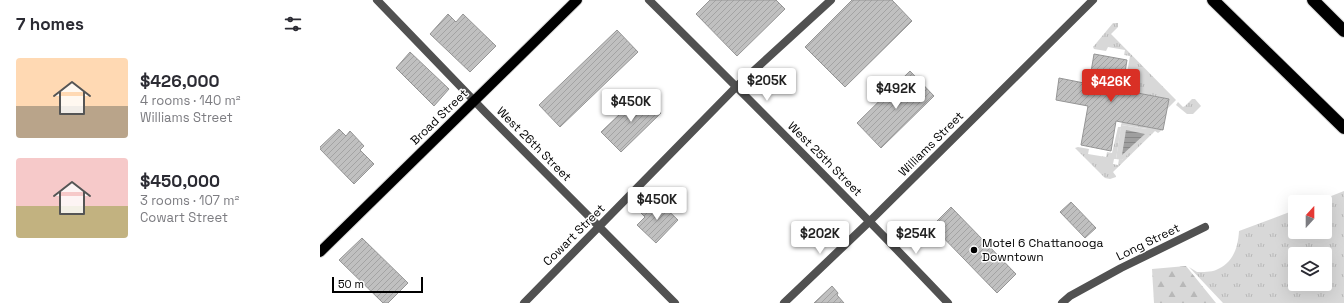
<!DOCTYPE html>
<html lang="en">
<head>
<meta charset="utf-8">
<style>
	body { margin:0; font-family:"Space Grotesk",sans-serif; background:#f7f7f7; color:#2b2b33; height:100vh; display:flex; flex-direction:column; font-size:15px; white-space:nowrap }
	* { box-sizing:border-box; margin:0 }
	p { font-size:13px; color:#7c7c81 }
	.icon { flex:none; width:22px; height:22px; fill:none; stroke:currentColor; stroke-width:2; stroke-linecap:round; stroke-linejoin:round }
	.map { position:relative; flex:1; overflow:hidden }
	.details { display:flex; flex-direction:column; background:#fff; width:320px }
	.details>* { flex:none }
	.needle { width:26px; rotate:21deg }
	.buttons { position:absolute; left:968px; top:195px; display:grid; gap:8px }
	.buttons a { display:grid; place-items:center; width:44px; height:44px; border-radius:4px; background:#fff; box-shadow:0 4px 16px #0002; font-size:20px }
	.scale { position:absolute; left:12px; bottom:10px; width:91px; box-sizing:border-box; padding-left:4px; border:2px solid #000; border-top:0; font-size:11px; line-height:14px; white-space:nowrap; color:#000; -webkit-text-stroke:3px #fff; paint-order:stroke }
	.price { position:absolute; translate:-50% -34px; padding:0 9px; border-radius:4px; background:#fff; color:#222; font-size:13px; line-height:26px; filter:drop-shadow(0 1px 2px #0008) }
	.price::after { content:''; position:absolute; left:50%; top:24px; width:12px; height:9px; margin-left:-6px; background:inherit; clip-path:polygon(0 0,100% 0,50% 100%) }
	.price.active { background:#d93025; color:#fff }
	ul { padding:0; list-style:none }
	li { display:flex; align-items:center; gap:12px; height:100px; padding:0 16px }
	li span { display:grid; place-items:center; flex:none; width:112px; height:80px; border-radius:4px; color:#555 }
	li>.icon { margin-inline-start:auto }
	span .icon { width:48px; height:48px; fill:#fffc; stroke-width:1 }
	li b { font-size:17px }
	h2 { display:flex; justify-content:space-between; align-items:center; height:48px; padding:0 16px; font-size:17px }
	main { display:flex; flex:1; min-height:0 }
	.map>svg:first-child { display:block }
	.grass { fill:url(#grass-tufts); fill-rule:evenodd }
	.forest { fill:url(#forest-firs) }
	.pitch { fill:#d8d8d8 }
	.water { fill:url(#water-rules) }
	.building { fill:url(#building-hatch); stroke:#959595 }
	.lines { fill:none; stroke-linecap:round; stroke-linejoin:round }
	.primary-casing { stroke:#dbdbdb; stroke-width:12 }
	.motorway-casing { stroke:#dbdbdb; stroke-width:14 }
	.minor { stroke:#515151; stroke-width:8 }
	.tertiary { stroke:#515151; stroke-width:8 }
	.primary { stroke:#000; stroke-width:10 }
	.motorway { stroke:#000; stroke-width:12 }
	.poi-dot { fill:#000; stroke:#fff; stroke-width:1.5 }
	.labels { text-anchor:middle; stroke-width:3; stroke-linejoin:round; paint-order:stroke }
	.street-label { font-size:12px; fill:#000; stroke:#fff }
	.poi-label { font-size:12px; fill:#000; stroke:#fff; text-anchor:start }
</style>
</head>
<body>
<main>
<section class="details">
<h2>7 homes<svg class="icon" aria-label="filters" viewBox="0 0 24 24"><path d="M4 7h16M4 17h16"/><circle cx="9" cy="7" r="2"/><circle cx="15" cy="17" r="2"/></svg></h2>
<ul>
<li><span style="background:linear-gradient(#ffd9b3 60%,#b9a48a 0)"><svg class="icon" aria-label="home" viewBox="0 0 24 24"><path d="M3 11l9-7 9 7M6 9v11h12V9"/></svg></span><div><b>$426,000</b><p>4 rooms · 140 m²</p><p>Williams Street</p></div></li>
<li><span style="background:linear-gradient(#f6c9c9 60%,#c2b280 0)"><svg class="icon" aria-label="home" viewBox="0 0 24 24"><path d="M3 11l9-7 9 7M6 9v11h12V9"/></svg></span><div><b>$450,000</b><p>3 rooms · 107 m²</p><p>Cowart Street</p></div></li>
</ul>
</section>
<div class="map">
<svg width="1024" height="303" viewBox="0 0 1024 303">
	<defs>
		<pattern id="grass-tufts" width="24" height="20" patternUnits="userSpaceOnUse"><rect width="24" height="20" fill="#d8d8d8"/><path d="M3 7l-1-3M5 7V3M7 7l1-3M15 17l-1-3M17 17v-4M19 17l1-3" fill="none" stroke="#b8b8b8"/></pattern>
		<pattern id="forest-firs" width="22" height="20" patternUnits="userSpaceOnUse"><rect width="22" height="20" fill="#d8d8d8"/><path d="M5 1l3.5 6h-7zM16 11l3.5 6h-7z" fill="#b8b8b8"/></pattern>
		<pattern id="water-rules" width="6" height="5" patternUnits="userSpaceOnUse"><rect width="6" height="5" fill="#9f9f9f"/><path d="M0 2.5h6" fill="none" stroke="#878787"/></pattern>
		<pattern id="building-hatch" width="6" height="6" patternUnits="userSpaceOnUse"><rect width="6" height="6" fill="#c0c0c0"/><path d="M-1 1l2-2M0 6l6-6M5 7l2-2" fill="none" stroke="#a3a3a3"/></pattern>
	</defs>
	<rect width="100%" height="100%" fill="#fff"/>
	<!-- grass -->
	<path class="grass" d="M793 23H798V27L791 34 856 100 847 109 849 99 809 91 803 96 810 56 804 55 805 50 788 47 786 51 774 49 773 47Z
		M872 99H875L881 106 873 114H867L856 105 858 102 863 107 865 106Z
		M802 122 842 130 838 133 835 131 793 172 796 176V177L790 179 785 178 755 148 758 147 769 149 768 154 786 157 787 152 792 153 798 127H801L796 159H794L793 164 798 165 799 159 802 160 827 129 801 125Z
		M1024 191V303H903L869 267 877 272C883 272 891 272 896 270 913 263 918 248 919 231L975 210V232H1005V202H996ZM975 254H1005V284H975Z"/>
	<!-- forest -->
	<path class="forest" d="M866 266 896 303H834L832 269Z"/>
	<!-- pitch -->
	<path class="pitch" d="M801 125 827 129 829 134 802 160 796 159Z"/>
	<!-- water -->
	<path class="water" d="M806 130 825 134 802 155Z"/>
	<!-- building -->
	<path class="building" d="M390 0H456L465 9 417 56 376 14Z
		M532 0H572L592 21 525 87 485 47Z
		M128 14 136 22 143 14 176 46 150 72 110 34Z
		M297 30 318 52 240 127 219 105Z
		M90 52 129 89 114 106 76 68Z
		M774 54 807 60 802 90 849 99 843 130 796 121 791 151 761 145 768 106 736 100 739 78 769 84Z
		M590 71 614 96 561 148 537 123Z
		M322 93 341 113 301 152 281 132Z
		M19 129 26 136 30 131 44 146 40 150 54 164 34 184 0 149V147Z
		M335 198 358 220 336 243 317 225 325 217 321 213Z
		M751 202 776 228 765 238 740 212Z
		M631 207 696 274 677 293 612 226Z
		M42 238 88 283 68 303H63L19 260Z
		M512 286 518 293 517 295 524 303H494Z"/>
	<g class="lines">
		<!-- primary casing -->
		<g class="primary-casing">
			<path id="primary" d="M0 252 257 0"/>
		</g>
		<!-- motorway casing -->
		<g class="motorway-casing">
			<path id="motorway" d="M893 0 1024 128
				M993 0 1024 31"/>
		</g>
		<!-- minor -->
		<path class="minor" d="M57 0 166 113 355 303
			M204 303 417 86 511 0
			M464 303 550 221
			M742 303 750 296 801 268 885 227"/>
		<!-- tertiary -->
		<path class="tertiary" d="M329 0C430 100 530 200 628 303
			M550 221 773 0"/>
		<!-- primary -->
		<use href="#primary" class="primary"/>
		<!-- motorway -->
		<use href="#motorway" class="motorway"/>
	</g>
	<!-- markers -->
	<circle class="poi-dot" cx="654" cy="250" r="4"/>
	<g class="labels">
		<!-- street labels -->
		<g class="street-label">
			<text transform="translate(119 117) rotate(-44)" y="4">Broad Street</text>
			<text transform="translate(214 144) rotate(45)" y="4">West 26th Street</text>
			<text transform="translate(611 144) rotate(-45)" y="4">Williams Street</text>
			<text transform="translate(505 159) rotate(45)" y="4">West 25th Street</text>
			<text transform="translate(254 235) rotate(-45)" y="4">Cowart Street</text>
			<text transform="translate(828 242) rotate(-26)" y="4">Long Street</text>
		</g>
		<!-- poi labels -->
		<g class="poi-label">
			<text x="662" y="247">Motel 6 Chattanooga<tspan x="662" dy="14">Downtown</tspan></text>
		</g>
	</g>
</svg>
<div class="buttons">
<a><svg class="needle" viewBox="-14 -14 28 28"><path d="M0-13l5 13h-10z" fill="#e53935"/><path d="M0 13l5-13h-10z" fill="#7c7c81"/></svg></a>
<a><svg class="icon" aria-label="layers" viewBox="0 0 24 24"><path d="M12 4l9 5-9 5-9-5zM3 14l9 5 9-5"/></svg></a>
</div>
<div class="scale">50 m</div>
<b class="price" style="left:447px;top:102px">$205K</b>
<b class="price active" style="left:791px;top:103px">$426K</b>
<b class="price" style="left:576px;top:110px">$492K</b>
<b class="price" style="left:311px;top:123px">$450K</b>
<b class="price" style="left:337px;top:221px">$450K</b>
<b class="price" style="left:500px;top:255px">$202K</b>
<b class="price" style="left:596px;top:255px">$254K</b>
</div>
</main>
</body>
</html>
